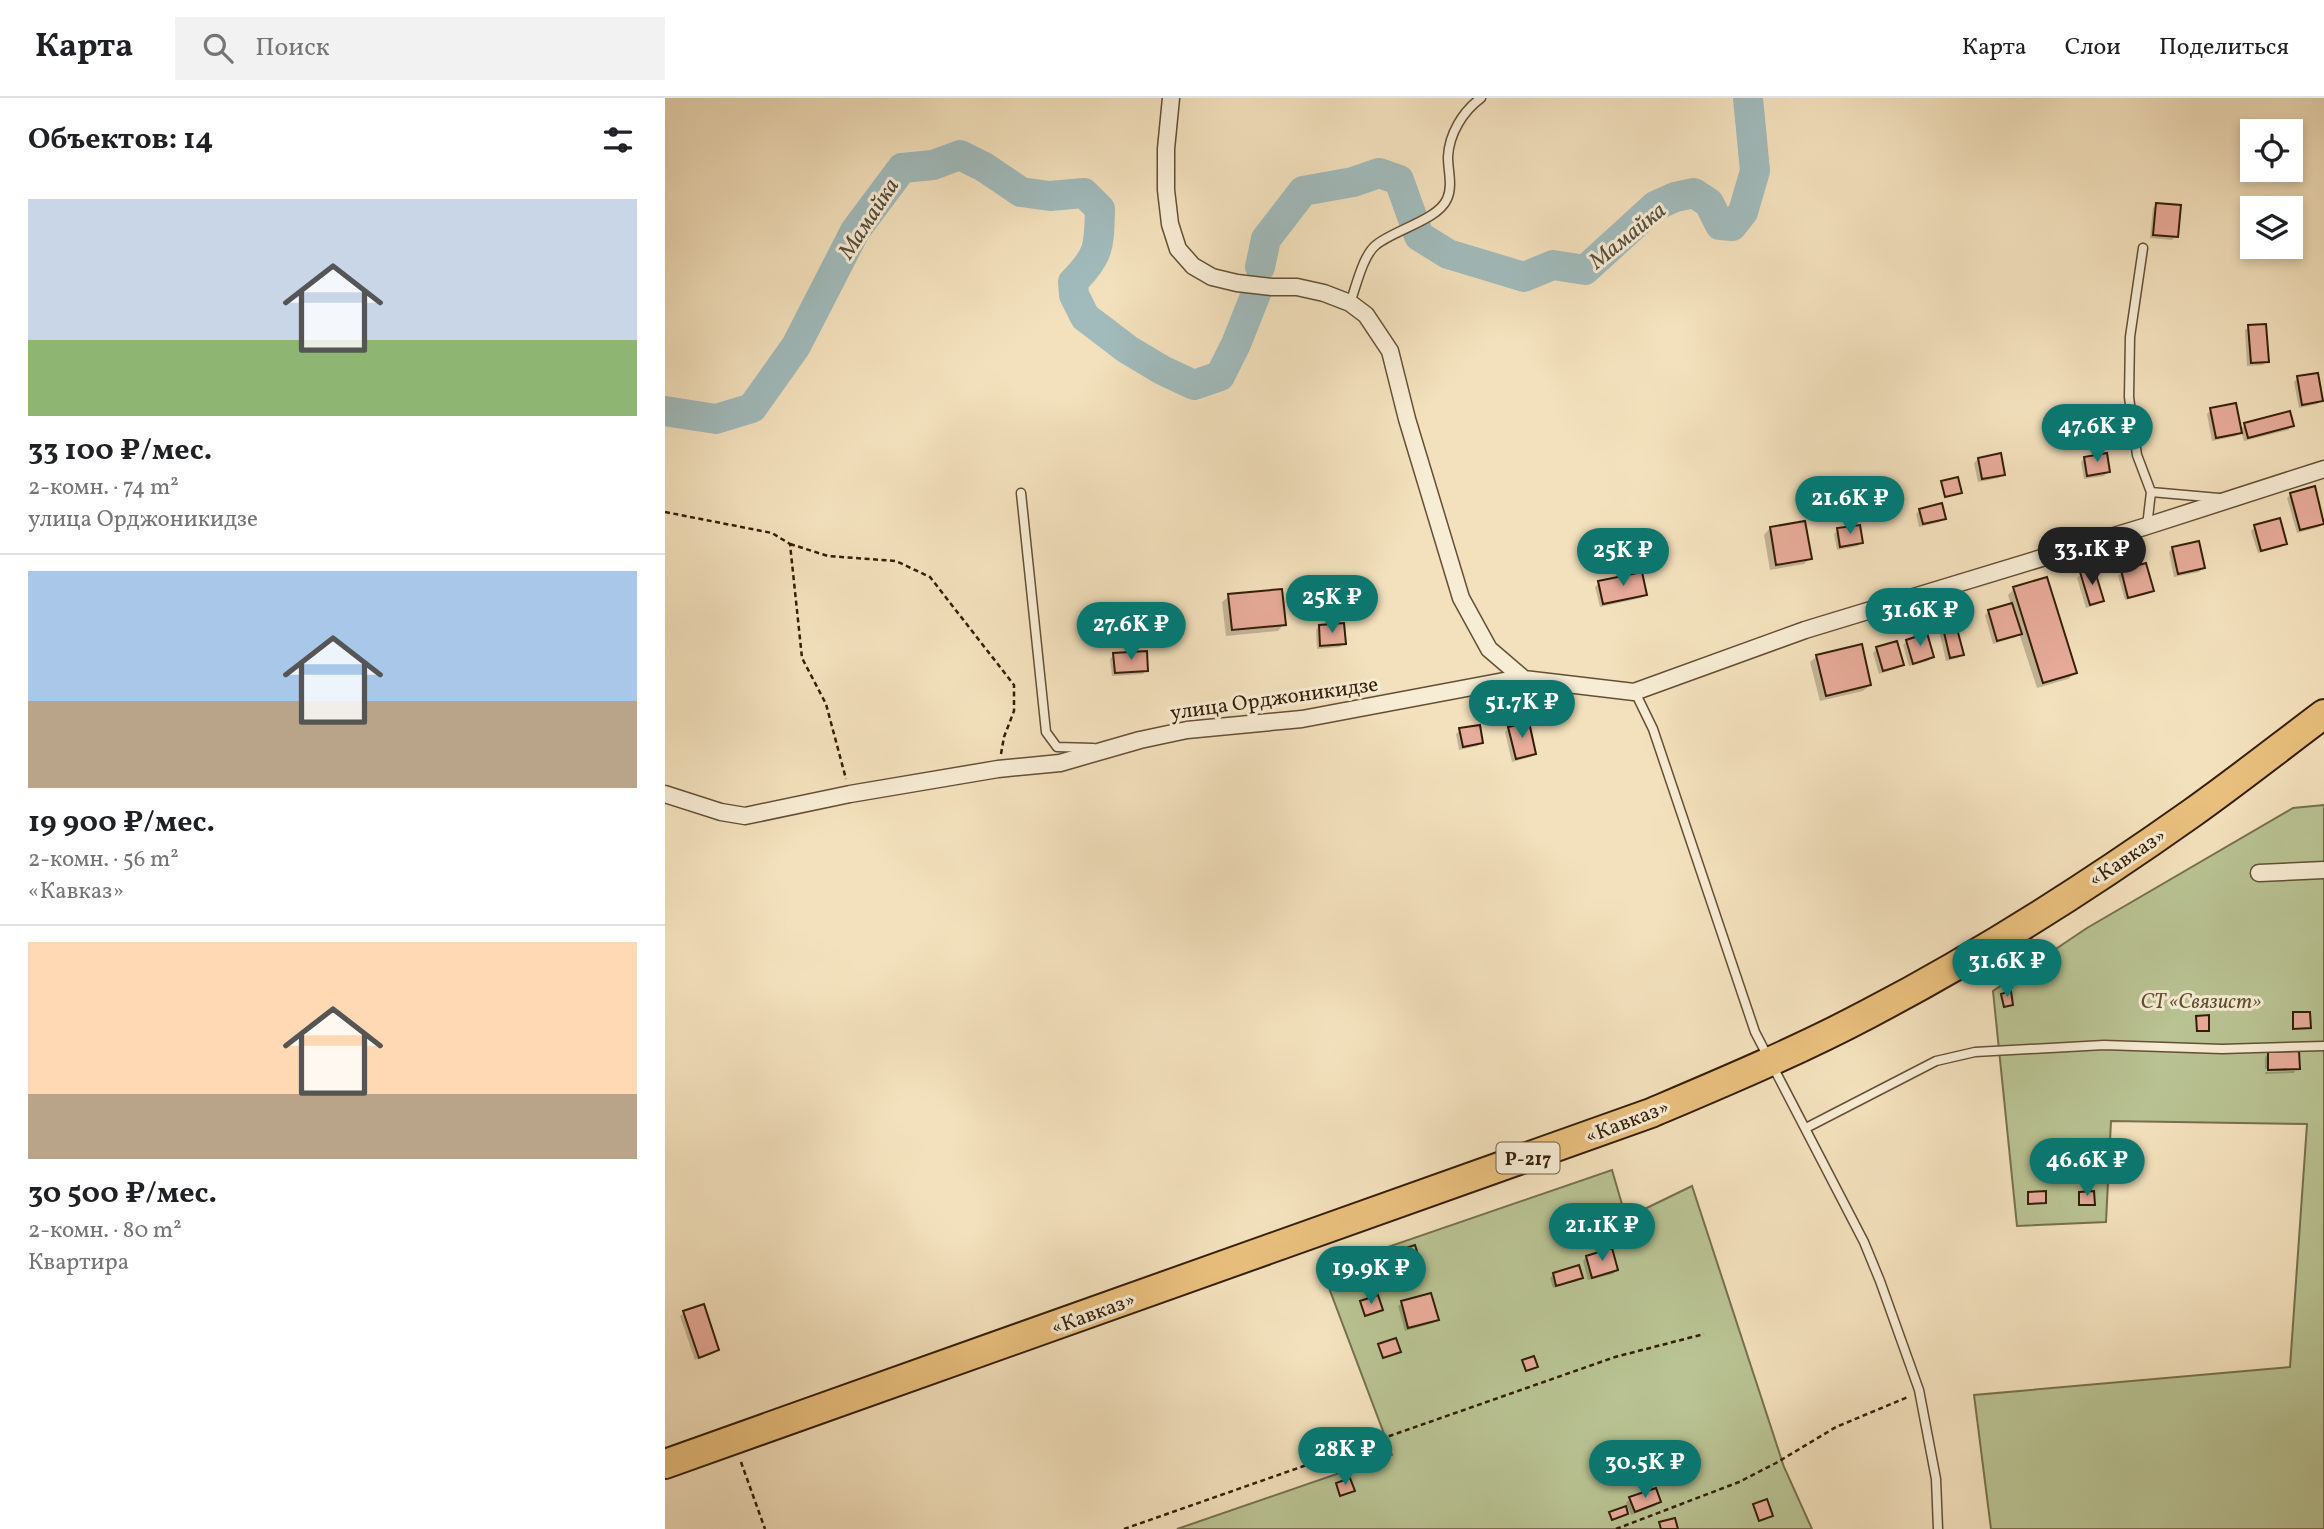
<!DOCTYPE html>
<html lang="ru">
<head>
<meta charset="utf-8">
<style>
	body { margin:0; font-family:Vollkorn,serif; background:#f2f2f2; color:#202124; height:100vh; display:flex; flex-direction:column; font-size:26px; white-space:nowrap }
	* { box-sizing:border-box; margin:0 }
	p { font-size:23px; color:#757577 }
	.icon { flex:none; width:38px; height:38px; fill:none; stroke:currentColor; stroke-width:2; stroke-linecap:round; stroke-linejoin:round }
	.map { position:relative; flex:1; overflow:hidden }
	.drawer { display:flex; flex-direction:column; background:#fff; width:665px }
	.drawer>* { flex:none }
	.tools { position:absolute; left:1575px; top:21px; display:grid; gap:14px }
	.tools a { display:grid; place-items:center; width:63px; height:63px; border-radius:0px; background:#fff; box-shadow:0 4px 10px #0003; font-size:35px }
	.price { position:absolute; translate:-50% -60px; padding:0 16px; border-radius:24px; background:#0f766e; color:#fff; font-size:23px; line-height:46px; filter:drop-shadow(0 2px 4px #0008) }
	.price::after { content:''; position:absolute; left:50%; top:42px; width:21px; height:16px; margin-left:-10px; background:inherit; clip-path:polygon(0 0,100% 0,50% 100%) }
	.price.current { background:#222; color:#fff }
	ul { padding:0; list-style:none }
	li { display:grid; align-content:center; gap:14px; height:371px; padding:0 28px }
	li+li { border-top:2px solid #e0e0e0 }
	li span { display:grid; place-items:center; height:217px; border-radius:0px; color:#555 }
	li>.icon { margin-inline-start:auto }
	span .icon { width:126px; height:126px; fill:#fffc; stroke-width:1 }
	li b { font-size:30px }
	h2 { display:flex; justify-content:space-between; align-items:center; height:84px; padding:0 28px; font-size:30px }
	header { display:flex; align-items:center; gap:42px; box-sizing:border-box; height:98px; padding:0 35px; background:#fff; border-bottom:2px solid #e0e0e0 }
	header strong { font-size:33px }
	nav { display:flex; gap:38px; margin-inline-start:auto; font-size:24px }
	.search { width:490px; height:63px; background:#f2f2f2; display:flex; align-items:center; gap:18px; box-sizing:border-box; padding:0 24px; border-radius:0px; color:#757577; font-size:26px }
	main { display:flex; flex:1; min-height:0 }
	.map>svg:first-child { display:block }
	.green { fill:#b9c393; stroke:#76704e; stroke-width:2 }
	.shadow { fill:#0003 }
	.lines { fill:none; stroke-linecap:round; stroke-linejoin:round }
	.river { stroke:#a1bbbc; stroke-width:30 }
	.building { fill:#e8ac9a; stroke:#341e08; stroke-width:2 }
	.lane-casing { stroke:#644f35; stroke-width:11 }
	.street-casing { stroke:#644f35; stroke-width:19 }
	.highway-casing { stroke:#341e08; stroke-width:32 }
	.path { stroke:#341e08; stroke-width:2.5; stroke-dasharray:5 3.5; stroke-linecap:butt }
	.lane { stroke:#f7ecd4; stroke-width:8 }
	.street { stroke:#f7ecd4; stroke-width:16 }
	.highway { stroke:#eac07e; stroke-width:28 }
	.labels { text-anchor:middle; stroke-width:6; stroke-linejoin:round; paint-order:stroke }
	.shield { fill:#f7ecd4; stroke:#6e5c45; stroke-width:2 }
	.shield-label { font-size:19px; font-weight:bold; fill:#341e08 }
	.street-label { font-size:21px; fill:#341e08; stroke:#f7ecd4 }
	.park-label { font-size:21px; font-style:italic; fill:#5c5032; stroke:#f7ecd4 }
	.water-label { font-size:23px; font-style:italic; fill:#554d3e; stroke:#f7ecd4 }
</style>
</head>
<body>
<header>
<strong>Карта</strong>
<div class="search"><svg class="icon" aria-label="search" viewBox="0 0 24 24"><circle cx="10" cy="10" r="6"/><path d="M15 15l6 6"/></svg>Поиск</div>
<nav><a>Карта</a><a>Слои</a><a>Поделиться</a></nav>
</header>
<main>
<section class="drawer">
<h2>Объектов: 14<svg class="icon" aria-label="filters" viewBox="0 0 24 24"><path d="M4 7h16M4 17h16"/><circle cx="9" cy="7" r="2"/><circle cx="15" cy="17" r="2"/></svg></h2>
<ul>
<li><span style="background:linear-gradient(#c9d6e8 65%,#8fb573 0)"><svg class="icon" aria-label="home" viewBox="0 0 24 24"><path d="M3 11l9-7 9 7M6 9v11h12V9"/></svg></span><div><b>33 100 ₽/мес.</b><p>2-комн. · 74 m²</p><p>улица Орджоникидзе</p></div></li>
<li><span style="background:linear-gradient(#a9c7e8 60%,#b9a48a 0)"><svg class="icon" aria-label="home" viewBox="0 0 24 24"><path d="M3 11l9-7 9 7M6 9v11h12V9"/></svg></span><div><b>19 900 ₽/мес.</b><p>2-комн. · 56 m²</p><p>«Кавказ»</p></div></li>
<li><span style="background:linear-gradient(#ffd9b3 70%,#b9a48a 0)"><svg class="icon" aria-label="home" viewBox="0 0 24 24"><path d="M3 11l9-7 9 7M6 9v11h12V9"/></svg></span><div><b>30 500 ₽/мес.</b><p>2-комн. · 80 m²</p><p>Квартира</p></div></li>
</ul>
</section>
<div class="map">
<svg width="1659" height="1431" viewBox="0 0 1659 1431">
	<rect width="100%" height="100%" fill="#f3e1bd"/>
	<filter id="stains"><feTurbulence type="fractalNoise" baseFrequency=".00286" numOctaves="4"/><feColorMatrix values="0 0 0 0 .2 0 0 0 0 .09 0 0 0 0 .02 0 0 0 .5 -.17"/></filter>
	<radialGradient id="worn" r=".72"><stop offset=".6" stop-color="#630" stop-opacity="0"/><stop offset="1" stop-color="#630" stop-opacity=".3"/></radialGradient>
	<!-- green -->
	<path class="green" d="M1659 707V1431H1326L1309 1297 1625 1269 1642 1026 1446 1023 1441 1124 1352 1128 1328 893 1422 830 1628 710Z
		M947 1072 961 1120 1027 1088 1119 1369 1147 1431H512L727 1357 661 1182 679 1164Z"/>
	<!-- shadow -->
	<path class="shadow" d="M1492 107 1511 138 1507 142 1485 140 1488 110Z
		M1584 229 1602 263 1598 267 1582 268 1580 232Z
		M1633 280 1656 302 1652 306 1634 310 1629 284Z
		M1546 312 1574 332 1580 327 1627 328 1623 332 1579 343 1576 333 1571 338 1547 343 1542 316Z
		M1420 360 1443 374 1439 378 1419 381 1416 364Z
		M1313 361 1338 376 1334 380 1313 384 1309 365Z
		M1626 396 1658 425 1654 429 1632 435 1622 400Z
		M1255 412 1279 420 1275 424 1254 429 1251 416Z
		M1590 429 1620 445 1616 449 1593 455 1586 433Z
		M1105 430 1145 460 1139 466 1105 472 1099 437Z
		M1173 432 1196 444 1193 448 1172 452 1169 436Z
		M1508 450 1538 470 1534 474 1509 479 1504 454Z
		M1457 474 1487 492 1483 496 1460 502 1453 478Z
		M1416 476 1437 502 1433 506 1421 510 1412 480Z
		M934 485 980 497 976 500 935 509 930 489Z
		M1349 491 1410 575 1403 581 1372 590 1354 535 1351 539 1328 546 1320 517 1324 513 1346 507 1343 497Z
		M564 498 619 526 613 533 561 538 557 504Z
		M654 528 679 545 675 549 652 551 651 532Z
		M1290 529 1297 556 1293 560 1281 563 1275 536 1278 532Z
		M1242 543 1267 559 1263 563 1244 568 1238 547Z
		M1212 551 1237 566 1233 570 1214 576 1208 555Z
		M449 557 481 572 478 576 447 578 445 561Z
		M1152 558 1205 587 1198 593 1155 603 1145 564Z
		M844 630 870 655 866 659 847 664 840 634Z
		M795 632 816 645 812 648 794 652 791 636Z
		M1604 955H1632L1633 971H1600V959Z
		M1630 973 1629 975 1600 976V974Z
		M723 1158 753 1163 749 1167 723 1176 719 1162Z
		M921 1159 951 1172 948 1176 923 1182 918 1163Z
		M889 1176 916 1179 912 1183 888 1190 885 1180Z
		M737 1205 772 1221 768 1225 740 1233 733 1208Z
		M19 1215 52 1252 48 1256 30 1262 15 1218Z
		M965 1401 994 1404 990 1408 966 1417 961 1405Z"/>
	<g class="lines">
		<!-- river -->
		<path class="river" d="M595 169 601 141 638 93 688 84 714 75 734 82 754 138 783 156 859 179 888 167 920 172 990 108 1010 99 1029 95 1044 105 1055 127 1067 128 1078 114 1090 73 1083 0
			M0 313 51 321 87 310 131 248 190 133 237 70 268 67 295 57 319 69 356 94 385 98 419 95 435 111C434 148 435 157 408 184L409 197 420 219 462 251 497 272 529 287 555 278 571 246 592 193"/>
	</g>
	<!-- building -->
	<path class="building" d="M1491 105 1516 107 1513 139 1488 137Z
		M1601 226 1604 264 1586 265 1583 227Z
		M1653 275 1658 303 1637 307 1632 278Z
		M1571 305 1577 335 1551 340 1545 310Z
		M1625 313 1629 328 1583 340 1579 325Z
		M1336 355 1340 377 1317 381 1313 360Z
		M1442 355 1445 374 1422 378 1419 359Z
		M1293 379 1297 395 1280 399 1276 383Z
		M1650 388 1659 426 1635 432 1625 395Z
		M1277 405 1281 421 1258 426 1254 411Z
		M1615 420 1622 446 1596 453 1589 427Z
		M1140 423 1147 461 1111 467 1105 429Z
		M1195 427 1198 445 1175 449 1172 430Z
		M1534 443 1540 470 1513 476 1507 449Z
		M1481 465 1489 493 1463 500 1456 472Z
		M1429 470 1439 503 1425 507 1415 474Z
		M977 474 982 497 938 506 933 483Z
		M1382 479 1412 575 1378 585 1348 489Z
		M617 491 621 527 567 532 563 496Z
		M1347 505 1357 536 1332 543 1323 512Z
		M679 525 681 546 655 548 654 527Z
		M1291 527 1299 557 1285 560 1278 530Z
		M1262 535 1269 559 1248 566 1241 542Z
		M1232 543 1239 567 1218 573 1211 549Z
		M1197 546 1206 587 1161 598 1151 557Z
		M482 553 483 573 450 575 448 555Z
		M864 624 871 656 851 661 843 629Z
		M815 627 818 645 798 649 794 630Z
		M1346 893 1348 907 1339 909 1336 896Z
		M1628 914H1645L1646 930 1628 931Z
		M1544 917V933H1532L1531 918Z
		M1634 953 1635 971 1603 972V954Z
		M1381 1093V1105L1363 1106V1094Z
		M1429 1093 1430 1107H1414V1094Z
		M750 1147 755 1163 727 1173 722 1156Z
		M947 1150 953 1172 927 1180 921 1158Z
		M914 1167 918 1180 891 1188 888 1175Z
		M766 1195 774 1222 743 1230 736 1203Z
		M713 1197 718 1212 700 1218 695 1203Z
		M39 1206 54 1252 34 1260 18 1213Z
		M731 1240 736 1254 718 1260 713 1246Z
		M869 1258 873 1269 861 1273 857 1262Z
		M685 1380 690 1393 675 1398 671 1385Z
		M991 1390 996 1404 970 1414 964 1399Z
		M1102 1401 1108 1418 1094 1423 1088 1406Z
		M961 1408 963 1416 947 1422 944 1414Z
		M1010 1420 1013 1431H996L994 1424Z"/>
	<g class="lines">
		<!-- lane casing -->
		<g class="lane-casing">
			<path id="lane" d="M1478 150 1465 239 1464 299 1472 357 1486 394 1554 400
				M685 205C691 189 698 157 711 147 729 132 773 122 782 101 788 88 783 73 783 59 784 36 798 13 816 0
				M356 395 381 634 392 649 428 650
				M1482 428 1486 394
				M970 594 988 631 1090 934 1199 1144 1215 1183 1254 1292 1271 1381 1273 1431
				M1141 1030 1271 963 1310 954 1439 947 1557 951 1659 948"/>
		</g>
		<!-- street casing -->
		<g class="street-casing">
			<path id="street" d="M506 0 501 51V92L505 126 513 151 528 168 547 179 572 185 607 189H632L659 195 685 205 701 217 725 253 742 321 796 500 824 551 859 581
				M0 696 56 714 80 718 185 696 333 671 395 665 475 642 522 632 637 621 839 583 859 581 969 594 1140 532 1482 428 1659 371
				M1594 775 1659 772"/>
		</g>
		<!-- highway casing -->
		<g class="highway-casing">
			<path id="highway" d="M0 1366 986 1015C1059 984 1133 953 1203 916 1316 857 1424 788 1527 715 1572 683 1615 649 1659 616"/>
		</g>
		<!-- path -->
		<path class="path" d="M0 414 107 435 125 446 137 560 161 606 181 681
			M125 446 163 458 231 463 265 479 349 587V613L339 639 336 656
			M76 1364 100 1431
			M459 1431 950 1259 1039 1236
			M951 1431 1074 1384 1111 1365 1171 1329 1243 1299"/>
		<!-- lane -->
		<use href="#lane" class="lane"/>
		<!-- street -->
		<use href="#street" class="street"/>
		<!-- highway -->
		<use href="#highway" class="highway"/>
	</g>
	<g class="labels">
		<!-- shield labels -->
		<rect class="shield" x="831.5" y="1044.5" width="63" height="31" rx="5"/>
		<g class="shield-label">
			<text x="863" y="1067">Р-217</text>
		</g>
		<!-- street labels -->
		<g class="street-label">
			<text transform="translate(609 600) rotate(-8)" y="7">улица Орджоникидзе</text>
			<text transform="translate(1462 759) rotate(-34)" y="7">«Кавказ»</text>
			<text transform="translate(962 1023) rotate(-21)" y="7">«Кавказ»</text>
			<text transform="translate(428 1215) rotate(-20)" y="7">«Кавказ»</text>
		</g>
		<!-- park labels -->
		<g class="park-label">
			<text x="1536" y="910">СТ «Связист»</text>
		</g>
		<!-- water labels -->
		<g class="water-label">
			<text transform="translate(203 120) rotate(-57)" y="8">Мамайка</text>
			<text transform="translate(962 137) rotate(-39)" y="8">Мамайка</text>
		</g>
	</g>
	<rect width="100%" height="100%" filter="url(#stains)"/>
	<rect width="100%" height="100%" fill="url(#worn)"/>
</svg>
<div class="tools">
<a><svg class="icon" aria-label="locate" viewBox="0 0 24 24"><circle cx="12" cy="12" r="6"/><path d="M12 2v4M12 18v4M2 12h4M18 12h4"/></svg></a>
<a><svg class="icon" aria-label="layers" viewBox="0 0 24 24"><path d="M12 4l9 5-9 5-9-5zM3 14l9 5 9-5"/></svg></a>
</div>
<b class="price" style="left:1432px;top:366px">47.6K ₽</b>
<b class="price" style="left:1185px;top:438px">21.6K ₽</b>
<b class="price current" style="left:1427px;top:489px">33.1K ₽</b>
<b class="price" style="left:958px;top:490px">25K ₽</b>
<b class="price" style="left:667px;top:537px">25K ₽</b>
<b class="price" style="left:1255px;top:550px">31.6K ₽</b>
<b class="price" style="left:466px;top:564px">27.6K ₽</b>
<b class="price" style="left:857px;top:642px">51.7K ₽</b>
<b class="price" style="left:1342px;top:901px">31.6K ₽</b>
<b class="price" style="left:1422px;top:1100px">46.6K ₽</b>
<b class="price" style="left:937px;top:1165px">21.1K ₽</b>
<b class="price" style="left:706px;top:1208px">19.9K ₽</b>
<b class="price" style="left:680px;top:1389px">28K ₽</b>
<b class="price" style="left:980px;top:1402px">30.5K ₽</b>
</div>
</main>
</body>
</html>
